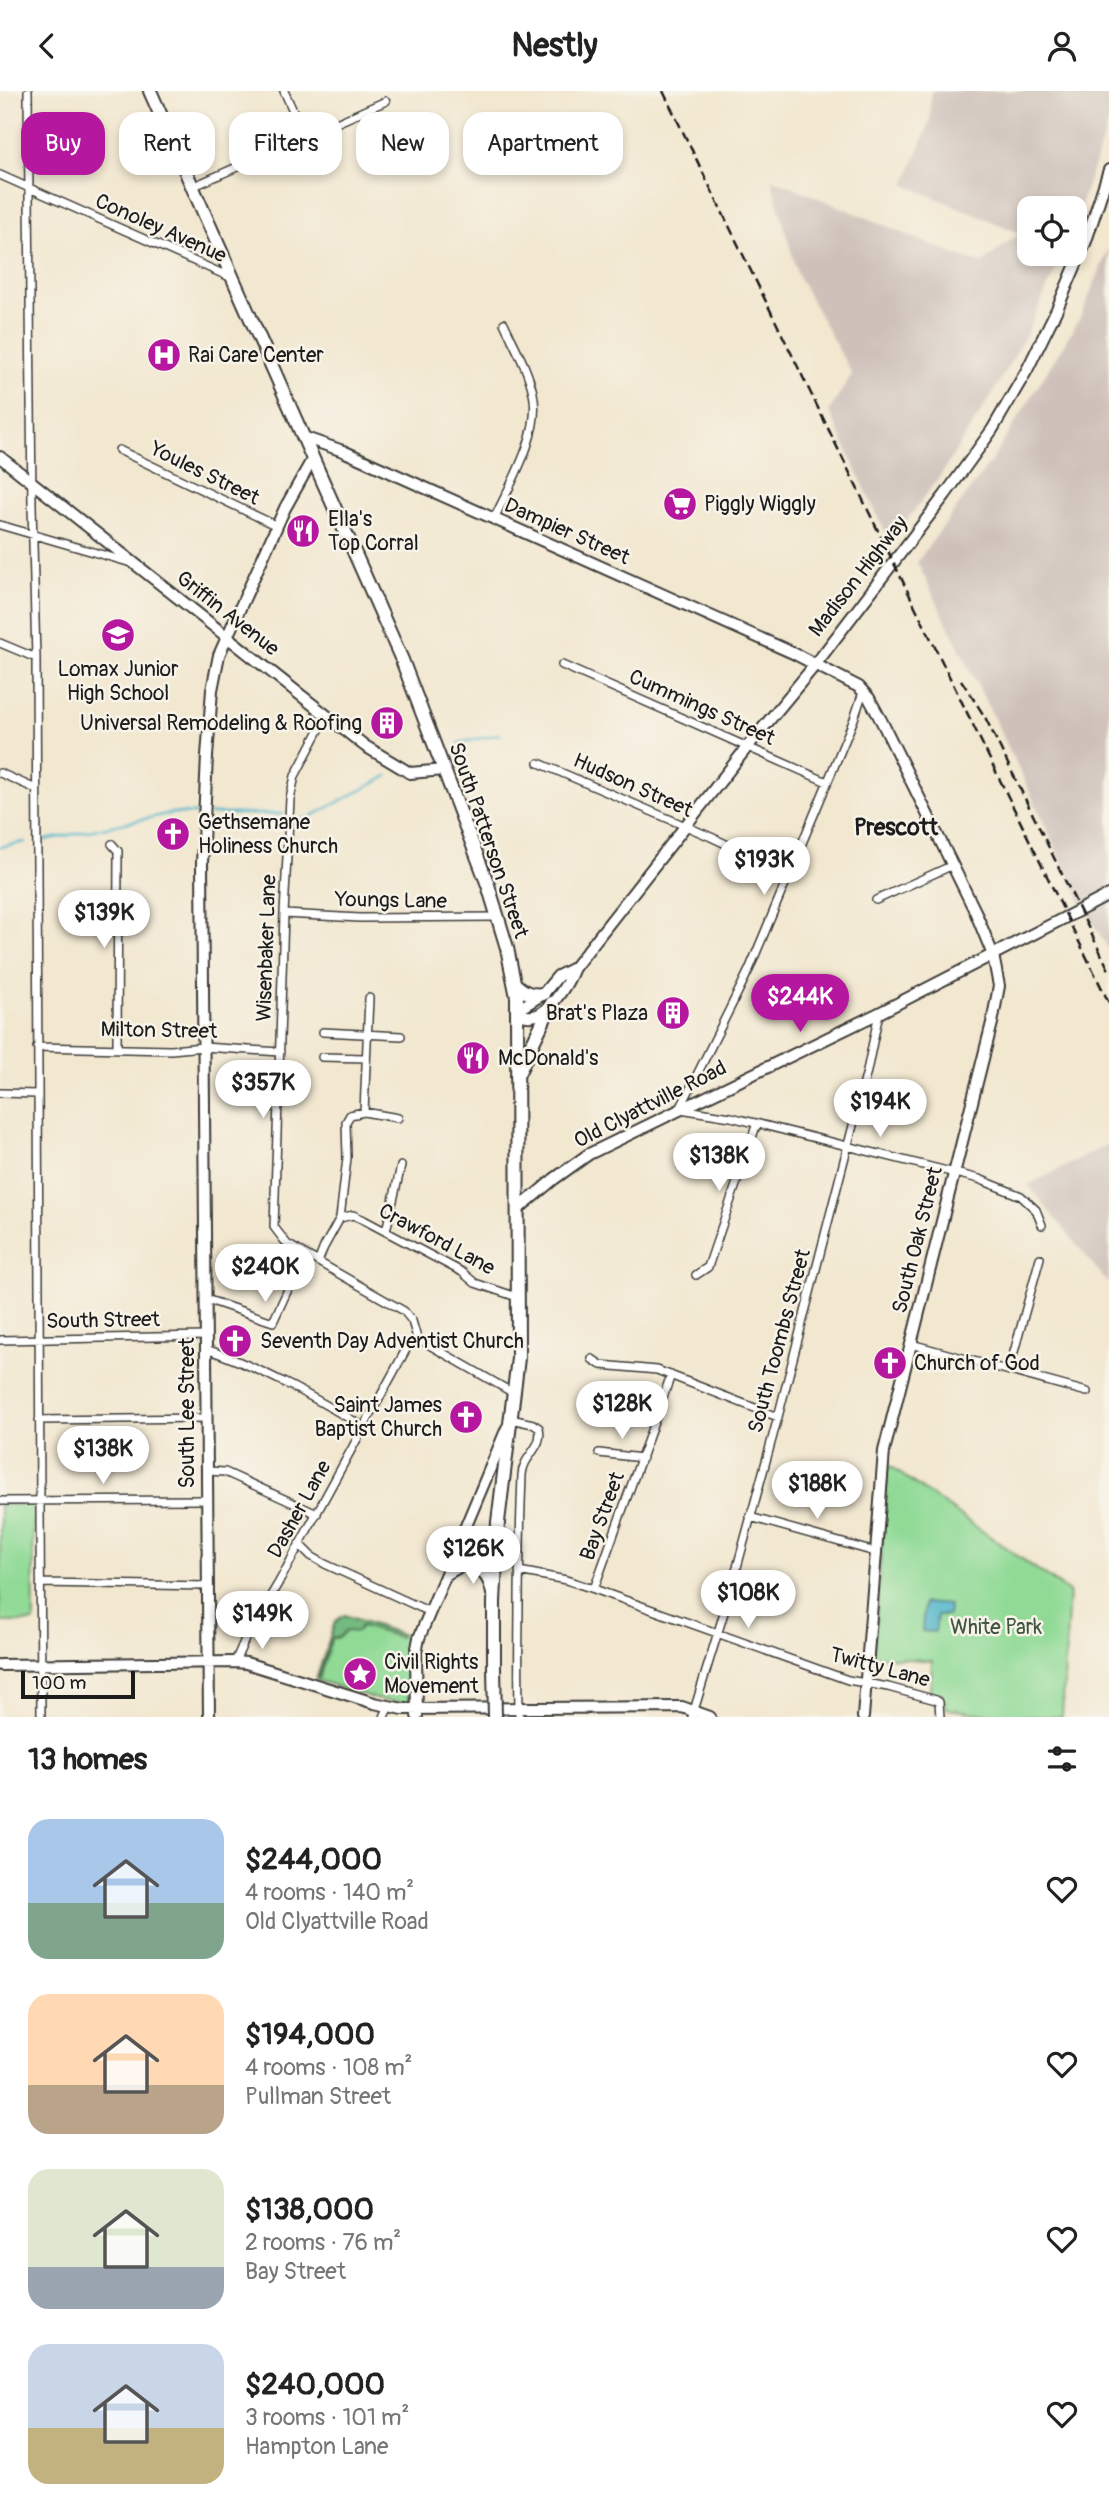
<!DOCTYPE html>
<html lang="en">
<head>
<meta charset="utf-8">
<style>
	body { margin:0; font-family:Pangolin,sans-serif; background:#f2f2f2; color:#222; height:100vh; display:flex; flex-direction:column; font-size:26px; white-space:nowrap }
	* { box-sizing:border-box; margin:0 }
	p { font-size:23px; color:#767676 }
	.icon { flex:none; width:38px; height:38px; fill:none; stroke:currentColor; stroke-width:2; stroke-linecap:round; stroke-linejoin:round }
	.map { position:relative; height:1626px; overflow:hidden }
	.side { display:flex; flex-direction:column; background:#fff; flex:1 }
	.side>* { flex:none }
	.top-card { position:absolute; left:21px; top:21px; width:700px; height:63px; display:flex; gap:14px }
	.buttons { position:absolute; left:1017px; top:105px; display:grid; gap:14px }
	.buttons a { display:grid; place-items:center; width:70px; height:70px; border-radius:14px; background:#fff; box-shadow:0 4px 10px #0003; font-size:35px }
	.scale { position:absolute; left:21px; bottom:18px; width:114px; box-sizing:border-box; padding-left:7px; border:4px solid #1c1c1c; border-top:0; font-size:19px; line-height:24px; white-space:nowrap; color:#1c1c1c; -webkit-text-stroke:5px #f7f3e8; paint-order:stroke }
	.price { position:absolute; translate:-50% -60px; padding:0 16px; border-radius:24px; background:#fff; color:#222; font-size:23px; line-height:46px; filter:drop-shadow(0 2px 4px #0008) }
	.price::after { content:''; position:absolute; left:50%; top:42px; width:21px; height:16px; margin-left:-10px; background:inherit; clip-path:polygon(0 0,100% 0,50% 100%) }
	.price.on { background:#b5179e; color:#fff }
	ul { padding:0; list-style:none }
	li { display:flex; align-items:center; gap:21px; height:175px; padding:0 28px }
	li span { display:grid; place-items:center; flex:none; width:196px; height:140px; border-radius:21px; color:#555 }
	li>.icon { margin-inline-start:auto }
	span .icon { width:84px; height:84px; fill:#fffc; stroke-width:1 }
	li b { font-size:30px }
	h2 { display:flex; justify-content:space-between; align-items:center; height:84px; padding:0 28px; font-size:30px }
	.pill { padding:0 24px; border-radius:21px; background:#fff; box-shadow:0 4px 10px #0003; font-size:24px; line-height:63px }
	.pill.on { background:#b5179e; color:#fff }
	header { display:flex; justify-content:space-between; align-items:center; height:91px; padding:0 28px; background:#fff; font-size:32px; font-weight:700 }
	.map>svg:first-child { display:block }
	.industrial { fill:#cec1ba }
	.green { fill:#90da96; stroke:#567b59; stroke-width:2 }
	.forest { fill:#74ba7f; stroke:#486b4e; stroke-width:2 }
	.water { fill:#4db5cb; stroke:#346874; stroke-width:2 }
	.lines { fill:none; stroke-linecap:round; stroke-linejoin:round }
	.stream { stroke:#4db5cb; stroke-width:2.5 }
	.street-casing { stroke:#3c3a37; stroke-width:10 }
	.secondary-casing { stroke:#3c3a37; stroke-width:14 }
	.primary-casing { stroke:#3c3a37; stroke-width:16 }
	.street { stroke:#fff; stroke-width:7 }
	.secondary { stroke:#fff; stroke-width:10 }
	.primary { stroke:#fff; stroke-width:12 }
	.rail { stroke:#1c1c1c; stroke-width:2.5; stroke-dasharray:10 5; stroke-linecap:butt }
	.primary-bridge-casing { stroke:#3c3a37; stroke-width:16; stroke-linecap:butt }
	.primary-bridge { stroke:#fff; stroke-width:12 }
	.labels { text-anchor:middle; stroke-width:5; stroke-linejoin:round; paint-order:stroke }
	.street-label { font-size:21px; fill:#1c1c1c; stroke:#f7f3e8 }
	.poi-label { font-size:21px; fill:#1c1c1c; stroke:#f7f3e8; text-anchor:start }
	.park-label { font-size:21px; fill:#3f5541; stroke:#f7f3e8 }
	.neighbourhood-label { font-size:23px; font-weight:bold; fill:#1c1c1c; stroke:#f7f3e8 }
</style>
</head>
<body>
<header><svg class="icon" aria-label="back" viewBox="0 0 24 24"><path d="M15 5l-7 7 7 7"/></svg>Nestly<svg class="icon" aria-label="person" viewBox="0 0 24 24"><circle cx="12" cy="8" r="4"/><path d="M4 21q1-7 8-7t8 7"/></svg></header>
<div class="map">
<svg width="1109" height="1626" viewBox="0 0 1109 1626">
	<rect width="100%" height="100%" fill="#f7f3e8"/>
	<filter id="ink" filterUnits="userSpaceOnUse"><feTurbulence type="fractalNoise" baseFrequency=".0143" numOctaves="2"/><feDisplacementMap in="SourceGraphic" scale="14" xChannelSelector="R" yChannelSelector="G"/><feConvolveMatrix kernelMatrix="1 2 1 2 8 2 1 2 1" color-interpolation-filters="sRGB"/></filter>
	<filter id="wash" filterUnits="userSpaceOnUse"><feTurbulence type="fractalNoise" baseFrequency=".00686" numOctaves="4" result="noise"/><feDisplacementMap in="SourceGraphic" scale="28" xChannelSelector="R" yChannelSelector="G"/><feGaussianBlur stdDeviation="1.57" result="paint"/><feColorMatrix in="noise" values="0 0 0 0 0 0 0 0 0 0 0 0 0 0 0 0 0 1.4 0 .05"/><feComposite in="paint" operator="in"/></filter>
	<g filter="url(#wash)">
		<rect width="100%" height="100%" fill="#f2e7cf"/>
		<!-- industrial -->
		<path class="industrial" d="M931 0H1109V30L1075 130 1074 117H1029V163H1063L1027 242 991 305 940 385 890 452 829 320 852 283 798 185 771 87 966 168 983 172 1010 149 1022 143 905 94 930 30Z
			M1109 157V859L1081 811 1018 676 917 471 994 366 1080 227Z
			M1109 1053V1193L1028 1094Z"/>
		<!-- green -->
		<path class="green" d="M888 1374 1069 1501 1062 1626H1005L948 1618 940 1605 930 1602 932 1570 873 1565Z
			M30 1413 33 1416 34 1531H0V1414Z
			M344 1524 412 1547 409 1567V1608L407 1612 380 1609 316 1589 335 1531Z"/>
		<!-- forest -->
		<path class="forest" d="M344 1524 400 1543 399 1546 361 1535 357 1541 345 1540 338 1547H332L319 1587 317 1586 335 1531Z"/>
		<!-- water -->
		<path class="water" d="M924 1512 949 1514 948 1524H937L935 1541 922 1540Z"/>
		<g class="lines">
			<!-- stream -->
			<path class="stream" d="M459 652 500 643
				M210 723H283
				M295 729 308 727 388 685
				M46 749 172 722 196 723
				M0 756 25 751"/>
		</g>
	</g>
	<g filter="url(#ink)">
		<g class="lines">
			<!-- street casing -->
			<g class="street-casing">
				<path id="street" d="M28 0 32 414 36 567 41 1626
					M284 0 305 46
					M0 84 232 187
					M192 96 386 10
					M119 359 277 435
					M494 428C510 393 542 342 533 302 528 278 514 254 504 232
					M0 434 128 471
					M0 552 36 567
					M562 574 827 691
					M863 601 854 628 749 879 680 1018 731 1026 979 1088 1021 1105 1036 1119 1042 1134
					M327 624 295 685 290 708 284 823 274 1136 287 1153 404 1220 412 1230 417 1247 515 1303
					M539 672 711 746 789 783
					M0 682 36 698
					M112 753 118 760 117 957
					M876 809 953 774
					M284 823 360 827 498 826
					M323 941 401 945
					M37 956 171 959 203 956 280 961
					M322 966 366 967
					M0 1002 37 1003
					M364 1021 369 907
					M340 1127 353 1124 362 1128 462 1181 475 1192 517 1206
					M386 1140 401 1075
					M318 1171 324 1156 340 1127 347 1067 346 1031 350 1024 364 1021 398 1027
					M696 1184 708 1176 757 1032
					M206 1208 273 1231 302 1168V1161
					M0 1249 206 1245
					M911 1253 1087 1301
					M206 1258C262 1277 313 1306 364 1336
					M592 1268 601 1274 657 1279 778 1326
					M1009 1279 1040 1167
					M511 1328 533 1333 539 1337C544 1357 523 1364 522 1384 519 1465 518 1546 519 1626
					M39 1329 206 1327
					M599 1362 642 1367
					M207 1380 225 1381 317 1423
					M0 1410 207 1409
					M750 1426 875 1461
					M299 1453 311 1465 325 1473 430 1521
					M519 1480 566 1489 594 1498 848 1589 888 1596 936 1609 939 1611 940 1626
					M41 1492 207 1495
					M594 1498 671 1284
					M235 1571 246 1546 279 1491 409 1253 417 1247
					M384 1626 389 1615
					M692 1626 730 1502 778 1326 867 980 879 922"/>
			</g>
			<!-- secondary casing -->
			<g class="secondary-casing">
				<path id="secondary" d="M303 346 343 360 793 562 859 596 869 607 882 631 975 820 993 864 999 895 992 932 884 1360 863 1626
					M0 366 365 655 410 682 444 679
					M516 920C520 922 523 925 527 925 547 929 568 892 574 877L748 655 815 574 945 404 992 339 1027 279 1057 218 1086 150 1109 79
					M516 920 543 903 558 885 574 877
					M517 1119 554 1088 589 1063 879 922 1109 804
					M447 1483 461 1475C480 1474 489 1485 492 1503
					M0 1574 235 1571 246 1572 374 1612 403 1618 682 1616 710 1626
					M417 1625 416 1562 419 1547 507 1337
					M209 1626 202 772 207 665 212 599 219 564 285 417 312 369"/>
			</g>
			<!-- primary casing -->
			<g class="primary-casing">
				<path id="primary" d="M150 0 402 569 488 794 507 857 517 906 518 1267 498 1431 494 1511V1576
					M514 892C523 901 531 905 543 903
					M517 985 552 912"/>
			</g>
			<!-- street -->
			<use href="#street" class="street"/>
			<!-- secondary -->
			<use href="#secondary" class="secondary"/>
			<!-- primary -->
			<use href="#primary" class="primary"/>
			<!-- rail -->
			<path class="rail" d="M663 0 1109 912
				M961 589 985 626 1109 879"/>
			<!-- primary-bridge casing -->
			<g class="primary-bridge-casing">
				<path id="primary-bridge" d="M494 1576 495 1626"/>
			</g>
			<!-- primary-bridge -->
			<use href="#primary-bridge" class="primary-bridge"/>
		</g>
	</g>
	<!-- icons -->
	<defs>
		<g id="hospital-disc" transform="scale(1.75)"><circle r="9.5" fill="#b5179e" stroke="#f7f3e8"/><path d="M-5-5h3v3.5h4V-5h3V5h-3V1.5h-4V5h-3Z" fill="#fff"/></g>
		<g id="supermarket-disc" transform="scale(1.75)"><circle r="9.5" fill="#b5179e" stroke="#f7f3e8"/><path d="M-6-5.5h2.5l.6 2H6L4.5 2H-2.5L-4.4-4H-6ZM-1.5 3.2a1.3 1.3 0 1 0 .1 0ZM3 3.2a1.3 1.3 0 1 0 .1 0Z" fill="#fff"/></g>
		<g id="restaurant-disc" transform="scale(1.75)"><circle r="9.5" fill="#b5179e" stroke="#f7f3e8"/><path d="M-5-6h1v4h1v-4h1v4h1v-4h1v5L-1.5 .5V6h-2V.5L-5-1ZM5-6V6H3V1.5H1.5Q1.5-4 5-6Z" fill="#fff"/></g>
		<g id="school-disc" transform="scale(1.75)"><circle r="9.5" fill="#b5179e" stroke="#f7f3e8"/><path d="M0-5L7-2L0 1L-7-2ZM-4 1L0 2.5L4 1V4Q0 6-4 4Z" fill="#fff"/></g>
		<g id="building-disc" transform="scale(1.75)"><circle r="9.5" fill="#b5179e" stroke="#f7f3e8"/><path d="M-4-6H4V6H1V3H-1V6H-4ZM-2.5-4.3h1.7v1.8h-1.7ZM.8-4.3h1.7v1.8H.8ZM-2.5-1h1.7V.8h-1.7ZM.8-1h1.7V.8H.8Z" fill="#fff"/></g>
		<g id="church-disc" transform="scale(1.75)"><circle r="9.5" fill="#b5179e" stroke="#f7f3e8"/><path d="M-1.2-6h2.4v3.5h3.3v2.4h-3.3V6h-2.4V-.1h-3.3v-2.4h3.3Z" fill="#fff"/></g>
		<g id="sight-disc" transform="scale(1.75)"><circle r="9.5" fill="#b5179e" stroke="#f7f3e8"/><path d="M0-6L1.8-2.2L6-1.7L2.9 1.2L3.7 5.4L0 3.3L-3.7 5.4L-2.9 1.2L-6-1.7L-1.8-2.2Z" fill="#fff"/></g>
	</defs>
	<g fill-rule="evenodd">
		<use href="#hospital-disc" x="164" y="264"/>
		<use href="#supermarket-disc" x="680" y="413"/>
		<use href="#restaurant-disc" x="303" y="440"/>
		<use href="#school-disc" x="118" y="544"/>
		<use href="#building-disc" x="387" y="632"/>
		<use href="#church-disc" x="173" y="743"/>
		<use href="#building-disc" x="673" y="922"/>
		<use href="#restaurant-disc" x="473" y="967"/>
		<use href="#church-disc" x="235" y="1250"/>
		<use href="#church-disc" x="890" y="1272"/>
		<use href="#church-disc" x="466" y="1326"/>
		<use href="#sight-disc" x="360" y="1583"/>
	</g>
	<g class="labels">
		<!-- street labels -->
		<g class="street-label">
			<text transform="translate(161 137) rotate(24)" y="7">Conoley Avenue</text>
			<text transform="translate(205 382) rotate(26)" y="7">Youles Street</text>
			<text transform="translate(567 440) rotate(24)" y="7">Dampier Street</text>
			<text transform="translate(858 485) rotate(-52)" y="7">Madison Highway</text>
			<text transform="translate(228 522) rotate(38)" y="7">Griffin Avenue</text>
			<text transform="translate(702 616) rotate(24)" y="7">Cummings Street</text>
			<text transform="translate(633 694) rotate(24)" y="7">Hudson Street</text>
			<text transform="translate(489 749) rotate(71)" y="7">South Patterson Street</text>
			<text transform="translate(391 809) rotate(1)" y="7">Youngs Lane</text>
			<text transform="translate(266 857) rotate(-88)" y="7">Wisenbaker Lane</text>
			<text transform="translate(159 939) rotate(1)" y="7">Milton Street</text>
			<text transform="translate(650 1013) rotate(-27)" y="7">Old Clyattville Road</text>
			<text transform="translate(437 1148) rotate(28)" y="7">Crawford Lane</text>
			<text transform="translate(917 1149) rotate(-76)" y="7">South Oak Street</text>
			<text transform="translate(103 1229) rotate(-1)" y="7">South Street</text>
			<text transform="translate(779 1250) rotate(-75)" y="7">South Toombs Street</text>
			<text transform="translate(187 1322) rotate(-90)" y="7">South Lee Street</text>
			<text transform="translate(299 1418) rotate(-61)" y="7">Dasher Lane</text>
			<text transform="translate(602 1425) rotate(-70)" y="7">Bay Street</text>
			<text transform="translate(880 1576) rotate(15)" y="7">Twitty Lane</text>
		</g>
		<!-- poi labels -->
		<g class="poi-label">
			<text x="188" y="271">Rai Care Center</text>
			<text x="704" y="420">Piggly Wiggly</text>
			<text x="328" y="435">Ella's<tspan x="328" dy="24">Top Corral</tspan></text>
			<text x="118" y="585" text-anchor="middle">Lomax Junior<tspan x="118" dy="24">High School</tspan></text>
			<text x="362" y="639" text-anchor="end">Universal Remodeling &amp; Roofing</text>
			<text x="198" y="738">Gethsemane<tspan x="198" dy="24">Holiness Church</tspan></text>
			<text x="648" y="929" text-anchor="end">Brat's Plaza</text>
			<text x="498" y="974">McDonald's</text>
			<text x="260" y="1257">Seventh Day Adventist Church</text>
			<text x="914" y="1279">Church of God</text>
			<text x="442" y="1321" text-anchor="end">Saint James<tspan x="442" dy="24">Baptist Church</tspan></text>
			<text x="384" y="1578">Civil Rights<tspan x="384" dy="24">Movement</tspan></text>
		</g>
		<!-- park labels -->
		<g class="park-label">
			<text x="996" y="1543">White Park</text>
		</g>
		<!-- neighbourhood labels -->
		<g class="neighbourhood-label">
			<text x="896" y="744">Prescott</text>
		</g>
	</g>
</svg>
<div class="buttons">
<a><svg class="icon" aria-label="locate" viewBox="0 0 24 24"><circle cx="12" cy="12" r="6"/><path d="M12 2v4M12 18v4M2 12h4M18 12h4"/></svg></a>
</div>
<div class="scale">100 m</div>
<b class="price" style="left:764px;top:806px">$193K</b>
<b class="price" style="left:104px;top:859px">$139K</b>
<b class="price on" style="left:800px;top:943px">$244K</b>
<b class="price" style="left:263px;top:1029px">$357K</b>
<b class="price" style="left:880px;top:1048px">$194K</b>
<b class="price" style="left:719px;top:1102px">$138K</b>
<b class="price" style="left:265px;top:1213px">$240K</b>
<b class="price" style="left:622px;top:1350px">$128K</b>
<b class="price" style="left:103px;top:1395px">$138K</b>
<b class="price" style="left:817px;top:1430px">$188K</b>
<b class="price" style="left:473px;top:1495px">$126K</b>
<b class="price" style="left:748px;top:1539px">$108K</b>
<b class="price" style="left:262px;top:1560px">$149K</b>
<div class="top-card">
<a class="pill on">Buy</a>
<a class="pill">Rent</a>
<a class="pill">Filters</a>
<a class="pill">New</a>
<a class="pill">Apartment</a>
</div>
</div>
<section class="side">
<h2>13 homes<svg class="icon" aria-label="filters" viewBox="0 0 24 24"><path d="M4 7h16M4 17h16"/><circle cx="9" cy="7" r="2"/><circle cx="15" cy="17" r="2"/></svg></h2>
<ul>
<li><span style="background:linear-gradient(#a9c7e8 60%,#7fa58c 0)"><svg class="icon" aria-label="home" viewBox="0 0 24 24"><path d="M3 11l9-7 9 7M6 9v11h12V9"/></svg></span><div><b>$244,000</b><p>4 rooms · 140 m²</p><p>Old Clyattville Road</p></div><svg class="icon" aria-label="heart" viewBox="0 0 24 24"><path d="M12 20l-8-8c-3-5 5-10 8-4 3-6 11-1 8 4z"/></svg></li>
<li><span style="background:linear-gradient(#ffd9b3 65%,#b9a48a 0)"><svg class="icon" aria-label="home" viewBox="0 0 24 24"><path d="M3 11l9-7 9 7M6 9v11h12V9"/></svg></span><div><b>$194,000</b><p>4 rooms · 108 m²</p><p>Pullman Street</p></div><svg class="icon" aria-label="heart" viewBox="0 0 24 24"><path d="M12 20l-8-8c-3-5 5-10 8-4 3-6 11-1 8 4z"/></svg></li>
<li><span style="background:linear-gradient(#dfe7d0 70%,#9aa5b1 0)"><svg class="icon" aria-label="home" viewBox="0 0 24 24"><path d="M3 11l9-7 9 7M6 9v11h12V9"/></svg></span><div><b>$138,000</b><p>2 rooms · 76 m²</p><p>Bay Street</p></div><svg class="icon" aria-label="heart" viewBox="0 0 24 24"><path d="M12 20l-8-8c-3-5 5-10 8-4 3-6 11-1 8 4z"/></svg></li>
<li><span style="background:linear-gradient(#c9d6e8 60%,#c2b280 0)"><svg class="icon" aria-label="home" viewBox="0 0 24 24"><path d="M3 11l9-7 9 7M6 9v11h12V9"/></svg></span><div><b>$240,000</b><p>3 rooms · 101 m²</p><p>Hampton Lane</p></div><svg class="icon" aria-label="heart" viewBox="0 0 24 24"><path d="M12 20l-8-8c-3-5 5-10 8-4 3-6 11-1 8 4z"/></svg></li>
</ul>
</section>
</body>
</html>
